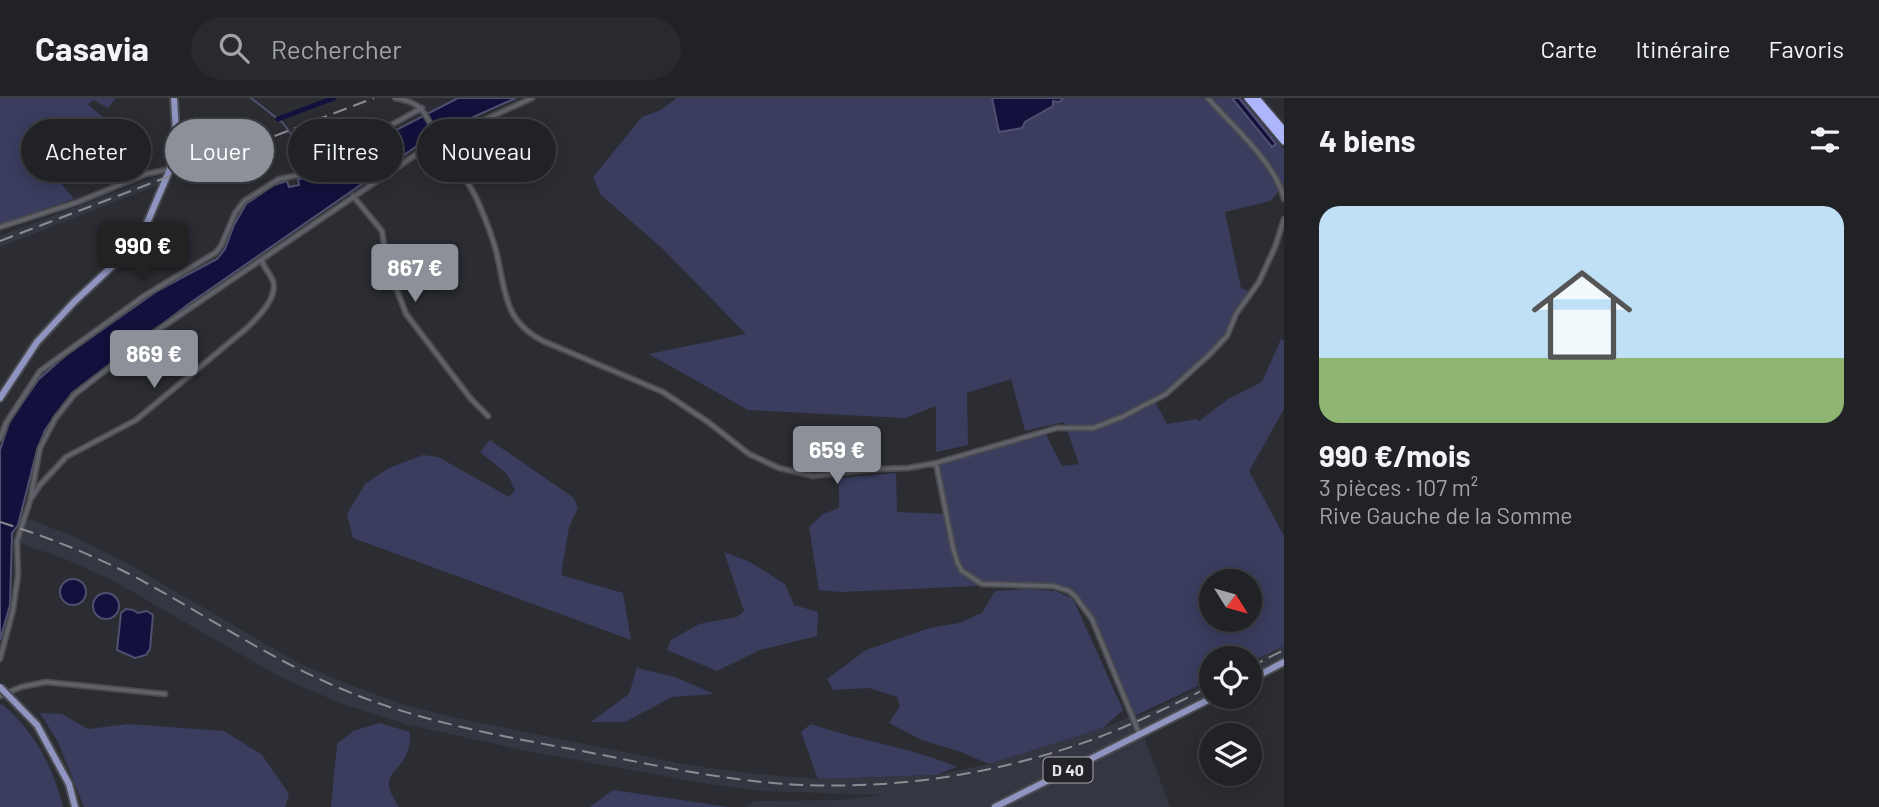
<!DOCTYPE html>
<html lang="fr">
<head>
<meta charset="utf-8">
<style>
	body { margin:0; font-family:Barlow,sans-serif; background:#292a2e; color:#f1f3f6; height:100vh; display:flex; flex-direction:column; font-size:26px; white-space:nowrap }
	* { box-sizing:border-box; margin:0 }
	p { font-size:23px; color:#a2a4a7 }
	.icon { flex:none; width:38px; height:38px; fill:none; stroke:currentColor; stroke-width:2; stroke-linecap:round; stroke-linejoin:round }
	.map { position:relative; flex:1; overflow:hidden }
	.side { display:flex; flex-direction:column; background:#212226; width:595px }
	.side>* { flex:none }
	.guide { position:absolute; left:21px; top:21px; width:665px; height:63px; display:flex; gap:14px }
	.needle { width:46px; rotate:127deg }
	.fabs { position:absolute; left:1199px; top:471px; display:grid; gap:14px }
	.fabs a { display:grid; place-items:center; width:63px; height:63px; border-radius:50%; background:#212226; box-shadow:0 4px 18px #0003,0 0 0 2px #3e3f43; font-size:35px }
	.price { position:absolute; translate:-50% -60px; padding:0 16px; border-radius:7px; background:#8c9099; color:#fff; font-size:23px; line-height:46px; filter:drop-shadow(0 2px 4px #0008) }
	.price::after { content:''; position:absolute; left:50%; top:42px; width:21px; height:16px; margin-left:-10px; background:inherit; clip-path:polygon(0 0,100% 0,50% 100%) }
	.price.selected { background:#222; color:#fff }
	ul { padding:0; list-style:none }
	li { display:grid; align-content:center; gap:14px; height:371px; padding:0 35px }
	li span { display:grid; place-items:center; height:217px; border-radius:21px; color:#555 }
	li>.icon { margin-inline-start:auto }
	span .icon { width:126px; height:126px; fill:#fffc; stroke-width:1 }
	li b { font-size:30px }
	h2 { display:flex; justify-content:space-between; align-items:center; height:84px; padding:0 35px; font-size:30px }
	.pill { padding:0 24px; border-radius:32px; background:#212226; box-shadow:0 4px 18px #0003,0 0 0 2px #3e3f43; font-size:24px; line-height:63px }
	.pill.selected { background:#8c9099; color:#fff }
	header { display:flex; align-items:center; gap:42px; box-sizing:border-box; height:98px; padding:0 35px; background:#212226; border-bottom:2px solid #3e3f43 }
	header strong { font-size:33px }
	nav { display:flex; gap:38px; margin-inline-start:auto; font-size:24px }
	.search { width:490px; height:63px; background:#292a2e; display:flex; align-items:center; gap:18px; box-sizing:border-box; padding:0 24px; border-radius:38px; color:#a2a4a7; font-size:26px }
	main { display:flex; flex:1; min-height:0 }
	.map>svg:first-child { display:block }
	.built { fill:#343641 }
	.green { fill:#3a3d5e; fill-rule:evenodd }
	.water { fill:#13103d; stroke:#515070; stroke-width:2 }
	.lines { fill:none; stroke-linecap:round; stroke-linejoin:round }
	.stream { stroke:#515070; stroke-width:2 }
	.canal { stroke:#13103d; stroke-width:5 }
	.minor-casing { stroke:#4b4c50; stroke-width:7 }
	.primary-casing { stroke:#4b4c50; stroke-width:10 }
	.motorway-casing { stroke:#4b4c50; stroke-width:10 }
	.minor { stroke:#616269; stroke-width:3.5 }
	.primary { stroke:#8f94c1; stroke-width:6 }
	.motorway { stroke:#adb5fb; stroke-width:7 }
	.rail { stroke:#8b8c91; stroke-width:2; stroke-dasharray:14 7; stroke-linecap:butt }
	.primary-bridge-casing { stroke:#4b4c50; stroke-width:10; stroke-linecap:butt }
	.primary-bridge { stroke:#8f94c1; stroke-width:6 }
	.labels { text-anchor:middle; stroke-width:5; stroke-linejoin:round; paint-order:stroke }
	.shield { fill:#232329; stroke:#a9aaaf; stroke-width:2 }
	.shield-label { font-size:16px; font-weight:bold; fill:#e3e4e8 }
</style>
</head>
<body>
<header>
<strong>Casavia</strong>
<div class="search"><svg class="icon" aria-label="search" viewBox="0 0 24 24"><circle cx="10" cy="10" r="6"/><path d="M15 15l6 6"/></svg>Rechercher</div>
<nav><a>Carte</a><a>Itinéraire</a><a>Favoris</a></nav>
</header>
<main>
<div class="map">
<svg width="1284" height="709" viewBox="0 0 1284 709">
	<rect width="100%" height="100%" fill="#2c2d33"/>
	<!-- built -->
	<path class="built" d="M164 76 161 86 0 149V138Z
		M29 421 75 439 127 465 298 565 358 590 405 607 457 620 683 666 746 675 818 681 936 677 989 666 1103 630 1129 619 1134 632 1140 630 1136 620 1211 584V596L1141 630 1170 709H745L755 703 841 702 882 697 763 693 708 686 522 652 405 626 340 605 278 578 112 482 65 461 21 446V438Z
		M1284 548V560L1250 577V565Z"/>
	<!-- green -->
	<path class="green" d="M0 0H116L108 10 93 2 88 6 122 37 112 47 140 78 115 89 70 42 43 22 37 30 64 61 51 73 74 101 0 126Z
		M677 0H1241L1284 51V101L1281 91 1270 103 1225 114 1241 190 1252 195 1239 211 1229 233 1181 283 1154 302 1167 326 1197 321 1199 323 1228 301 1262 284 1281 241 1284 243V311L1249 373 1284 438V548L1250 564V560H1211V582L1132 619C1120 590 1094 508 1069 493 1054 484 1001 486 982 486L976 488 841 494 819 492 809 429 823 416 839 410V380L896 375 897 414 945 416 936 365 1044 333 1062 368 1079 366 1064 324 1025 333 1011 281 967 295 968 347 936 354V308L905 320 748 312 649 256 746 236 662 150 601 97 593 79 642 19 661 12ZM1211 483H1250V522H1211Z
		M490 342 574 400 578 410 569 429 561 477 623 495 631 542 353 440 347 416 365 386 389 370 423 357 438 359 509 399 515 392 507 376 480 354Z
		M724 454 750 464 785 486 794 507 818 514 817 538 760 552 717 573 667 552 671 542 699 526 737 519 744 513Z
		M1028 491 1056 493 1073 501 1123 612 1103 630 989 666 961 654 922 642 889 625 900 608 897 599 869 590 833 592 827 581 866 552 930 530 959 525 982 515 995 493Z
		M637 570 675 579 714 596 672 599 625 624H591L629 596Z
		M2 606C35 634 52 667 63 709H0V607Z
		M40 615 62 616 88 631 128 626 224 633 262 657 289 696 285 709H84L58 644Z
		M379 625 410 634C410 640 410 647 408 652 398 680 376 674 399 709H331L337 646 353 633Z
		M811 626C859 643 910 649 957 669L936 677 818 681 801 634Z
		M613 692 729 709H590Z"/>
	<!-- water -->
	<path class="water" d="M458 0H516L433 37 190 205 72 295 45 332 37 352 18 427 12 435 10 507 0 542V352L10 322 39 281 65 258 157 193 217 161 225 151 234 127 246 106 274 87 287 83 289 89 299 87 298 81 321 78 333 65 335 66 363 49Z
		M992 0H1064L1059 4 1053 3V8L1025 24 1022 30 999 34Z
		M1232 0H1239L1276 46 1272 49Z
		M60 494a13 13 0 1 1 26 0a13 13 0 1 1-26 0Z
		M93 508a13 13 0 1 1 26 0a13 13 0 1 1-26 0Z
		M126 511 133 512 138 515 147 513 153 517 150 551 146 557 135 560 117 552 121 515Z"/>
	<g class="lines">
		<!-- stream -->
		<path class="stream" d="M251 0 283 25 296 43 325 66"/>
		<!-- canal -->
		<path class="canal" d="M278 21 334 0"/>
		<!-- minor casing -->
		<g class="minor-casing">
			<path id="minor" d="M395 0C426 5 424 17 439 41 452 63 469 82 479 106 486 123 493 139 497 157 506 195 504 223 543 243L663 294 708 324 749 356 779 370 813 378 877 371 908 370 936 365 1057 330H1093L1122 319 1166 296 1208 258 1227 238 1236 216 1259 184 1275 149 1284 121
				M1208 0C1232 28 1276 65 1284 101
				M353 98 382 133 387 166 406 216 471 301 488 318
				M0 129 78 104 146 76 170 71
				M0 341 6 325 40 273 144 198 215 155 221 148 235 115 244 103 279 81 318 73 351 49 422 10
				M936 365 953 450 958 466 962 473 982 486 1053 488 1069 493 1075 498 1092 521 1139 635
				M32 399 40 387 66 359 136 322 247 230C258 219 278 200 273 183 270 175 264 170 262 163
				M0 561 13 512 18 477 17 443 30 403 40 350 55 321 74 297 152 236 430 47 532 0
				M0 598 21 589 46 584 165 596"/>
		</g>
		<!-- primary casing -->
		<g class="primary-casing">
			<path id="primary" d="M0 300 37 244 74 204 134 148 142 137 170 71 176 34 174 0
				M1250 582 1284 564
				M37 627 69 686 75 709
				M995 709 1216 598"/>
		</g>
		<!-- motorway casing -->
		<g class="motorway-casing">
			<path id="motorway" d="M1248 0 1284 43
				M1256 0 1284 33"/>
		</g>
		<!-- minor -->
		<use href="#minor" class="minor"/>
		<!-- primary -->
		<use href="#primary" class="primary"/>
		<!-- motorway -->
		<use href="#motorway" class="motorway"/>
		<!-- rail -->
		<path class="rail" d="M0 143 374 0
			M0 424C51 440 101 460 148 486 208 519 265 557 328 585 409 622 495 637 582 653 649 666 716 681 785 686 890 693 995 677 1094 641 1134 626 1173 607 1211 588
			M1250 569 1284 552"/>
		<!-- primary-bridge casing -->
		<g class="primary-bridge-casing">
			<path id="primary-bridge" d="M0 589 37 627"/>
		</g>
		<!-- primary-bridge -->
		<use href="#primary-bridge" class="primary-bridge"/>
	</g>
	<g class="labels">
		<!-- shield labels -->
		<rect class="shield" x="1043.5" y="659.5" width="49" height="25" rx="5"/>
		<g class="shield-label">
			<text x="1068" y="678">D 40</text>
		</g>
	</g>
</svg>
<div class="fabs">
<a><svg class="needle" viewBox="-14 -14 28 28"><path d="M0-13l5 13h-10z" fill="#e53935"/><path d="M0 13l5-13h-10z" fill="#a2a4a7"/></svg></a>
<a><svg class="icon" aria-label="locate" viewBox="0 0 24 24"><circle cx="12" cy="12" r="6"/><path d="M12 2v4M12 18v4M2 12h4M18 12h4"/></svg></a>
<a><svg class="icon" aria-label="layers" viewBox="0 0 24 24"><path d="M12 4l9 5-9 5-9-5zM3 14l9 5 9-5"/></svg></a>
</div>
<b class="price selected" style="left:143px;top:184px">990 €</b>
<b class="price" style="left:415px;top:206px">867 €</b>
<b class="price" style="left:154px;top:292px">869 €</b>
<b class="price" style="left:837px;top:388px">659 €</b>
<div class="guide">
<a class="pill">Acheter</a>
<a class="pill selected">Louer</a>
<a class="pill">Filtres</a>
<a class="pill">Nouveau</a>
</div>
</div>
<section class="side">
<h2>4 biens<svg class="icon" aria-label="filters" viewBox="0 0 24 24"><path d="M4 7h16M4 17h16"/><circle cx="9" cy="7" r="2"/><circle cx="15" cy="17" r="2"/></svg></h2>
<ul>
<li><span style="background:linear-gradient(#bfe0f5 70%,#8fb573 0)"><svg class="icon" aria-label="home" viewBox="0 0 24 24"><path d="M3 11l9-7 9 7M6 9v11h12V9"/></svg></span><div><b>990 €/mois</b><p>3 pièces · 107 m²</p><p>Rive Gauche de la Somme</p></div></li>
</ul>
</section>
</main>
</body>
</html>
